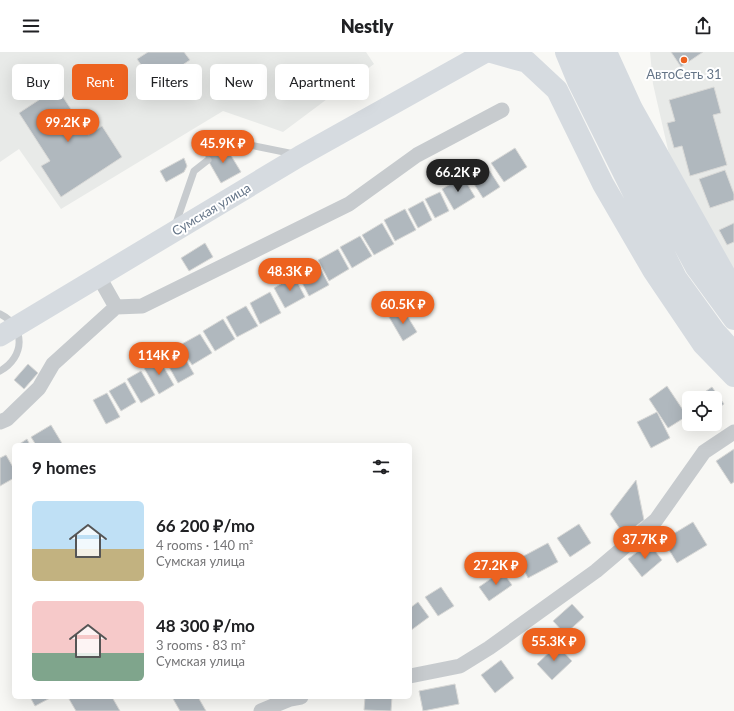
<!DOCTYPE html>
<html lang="en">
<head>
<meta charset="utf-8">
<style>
	body { margin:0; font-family:Lato,sans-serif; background:#f6f6f6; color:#202124; height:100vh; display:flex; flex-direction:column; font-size:15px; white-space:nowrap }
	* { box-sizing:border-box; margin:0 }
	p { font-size:13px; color:#757577 }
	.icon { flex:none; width:22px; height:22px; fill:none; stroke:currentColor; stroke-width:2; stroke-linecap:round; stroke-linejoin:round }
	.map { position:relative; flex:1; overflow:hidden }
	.side { position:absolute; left:12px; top:391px; width:400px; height:256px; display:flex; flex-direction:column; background:#fff; border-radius:6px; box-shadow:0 4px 16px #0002 }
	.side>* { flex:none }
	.guide { position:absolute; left:12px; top:12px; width:400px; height:36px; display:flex; gap:8px }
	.fabs { position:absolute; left:682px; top:339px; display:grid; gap:8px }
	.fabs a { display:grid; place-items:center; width:40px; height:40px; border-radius:6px; background:#fff; box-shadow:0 4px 16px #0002; font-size:20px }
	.price { position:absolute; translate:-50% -34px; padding:0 9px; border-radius:14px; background:#ed621f; color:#fff; font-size:13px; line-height:26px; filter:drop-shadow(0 1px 2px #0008) }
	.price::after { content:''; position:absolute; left:50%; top:24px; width:12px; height:9px; margin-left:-6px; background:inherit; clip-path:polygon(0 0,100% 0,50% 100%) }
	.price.current { background:#222; color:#fff }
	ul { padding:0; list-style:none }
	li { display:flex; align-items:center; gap:12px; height:100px; padding:0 20px }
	li span { display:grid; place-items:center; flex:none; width:112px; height:80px; border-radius:6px; color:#555 }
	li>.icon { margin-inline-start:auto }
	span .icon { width:48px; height:48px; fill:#fffc; stroke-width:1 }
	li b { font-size:17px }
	h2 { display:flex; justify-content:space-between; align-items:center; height:48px; padding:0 20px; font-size:17px }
	.tag { padding:0 14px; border-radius:6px; background:#fff; box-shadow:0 4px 16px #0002; font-size:14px; line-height:36px }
	.tag.current { background:#ed621f; color:#fff }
	header { display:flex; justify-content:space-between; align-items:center; height:52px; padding:0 20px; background:#fff; font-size:18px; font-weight:800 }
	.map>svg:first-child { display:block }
	.built { fill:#e8eae8 }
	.building { fill:#b0b8be; stroke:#d9d9d7 }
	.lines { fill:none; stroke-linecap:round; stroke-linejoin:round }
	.service { stroke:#c7cbce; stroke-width:7 }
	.minor { stroke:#c7cbce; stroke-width:15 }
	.secondary { stroke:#d6dbe0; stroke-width:21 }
	.primary { stroke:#d6dbe0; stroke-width:22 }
	.poi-dot { fill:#ed621f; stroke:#fff; stroke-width:1.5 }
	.labels { text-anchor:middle; stroke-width:4; stroke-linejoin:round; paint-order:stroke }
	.poi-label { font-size:13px; fill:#657588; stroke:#fff }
	.street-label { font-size:13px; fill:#657588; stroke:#fff }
</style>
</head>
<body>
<header><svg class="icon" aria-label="menu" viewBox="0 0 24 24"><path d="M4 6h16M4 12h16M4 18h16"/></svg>Nestly<svg class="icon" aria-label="share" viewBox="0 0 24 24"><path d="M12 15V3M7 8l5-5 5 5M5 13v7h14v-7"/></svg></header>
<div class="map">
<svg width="734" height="659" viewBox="0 0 734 659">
	<rect width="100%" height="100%" fill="#f8f8f5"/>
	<!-- built -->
	<path class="built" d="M0 0H366L374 12 283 80 223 59 61 157 19 97 0 110Z
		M650 0H734V222L669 102 653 32Z"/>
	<!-- building -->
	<path class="building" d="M148 0H184L190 8 154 32 137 7Z
		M671 0H703L681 15Z
		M714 35 721 61 713 63 727 113 690 124 682 94 674 96 667 71 675 69 669 48Z
		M57 36 88 83 102 74 122 105 61 145 41 114 50 109 19 61Z
		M224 92 241 120 221 131 205 103Z
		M515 96 527 115 504 130 491 111Z
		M184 106 187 114 184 120 166 130 160 119Z
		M484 110 500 135 483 146 467 121Z
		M725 118 734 142V148L710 156 699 127Z
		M463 125 475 145 454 158 442 137Z
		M440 140 449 159 435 166 425 147Z
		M423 149 432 168 418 176 408 157Z
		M405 157 416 178 395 189 384 168Z
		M382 171 394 192 374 203 362 183Z
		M734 171V190L727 193 719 178Z
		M360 184 372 204 352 216 340 195Z
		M205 191 213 205 189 219 181 206Z
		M338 197 349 217 329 229 318 208Z
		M318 212 329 233 309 244 298 223Z
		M294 224 305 245 285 256 274 236Z
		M270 240 281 261 260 272 250 251Z
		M246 254 258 274 237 285 226 265Z
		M403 257 417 280 403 289 389 265Z
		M223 267 235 287 215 299 203 279Z
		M200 282 212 301 192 313 180 293Z
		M179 296 194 322 178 331 163 304Z
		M159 307 174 333 159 342 144 316Z
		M28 312 38 321 24 337 14 328Z
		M141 319 155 343 141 351 127 327Z
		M125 330 136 350 121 359 109 339Z
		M667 334 687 364 668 376 649 347Z
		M712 335 724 352 715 358V346H696Z
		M107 341 120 365 106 372 93 348Z
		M657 360 670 386 651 396 637 370Z
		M51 373 63 393H36L31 385Z
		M27 387 30 393H18Z
		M734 397V430L731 432 716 409Z
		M6 403 14 417V426L0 434V406Z
		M636 428 644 468 624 483 610 462Z
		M693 470 707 493 677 511 663 488Z
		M579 472 591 491 570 505 557 486Z
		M548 491 558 510 528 526 518 507Z
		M649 491 662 508 642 525 628 507Z
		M502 519 512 533 489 549 479 535Z
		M441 535 454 554 438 564 425 545Z
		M418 550 429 565 410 579V556Z
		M572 552 584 565 565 582 553 569Z
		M557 593 572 609 552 628 537 612Z
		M501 608 514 626 495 641 481 623Z
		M455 632 459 652 423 659 419 639Z
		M30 645H52L35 654Z
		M73 645H112L120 659H76L69 647Z
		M172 645H198L206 659H180Z
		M365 645H392L391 659 364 658Z"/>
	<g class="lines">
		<!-- service -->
		<path class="service" d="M226 96 235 90 294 102
			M175 174 194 119 208 108
			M0 262C26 275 25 305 0 319"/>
		<!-- minor -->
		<path class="minor" d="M99 225 116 255
			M0 370 7 367 39 336 53 312 116 255 142 254 349 152 417 103 502 58
			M410 624 460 614 489 596 596 519 656 468 704 400 734 380
			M261 659 290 647 301 645"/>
		<!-- secondary -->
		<path class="secondary" d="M0 284 300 104 486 0"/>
		<!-- primary -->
		<path class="primary" d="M491 0 527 10 557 38 603 132 653 218 703 292 734 324
			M566 0 578 29 676 226 715 280 734 301
			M588 0 641 113 696 215 734 267
			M606 0 632 57 734 239"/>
	</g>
	<!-- markers -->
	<circle class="poi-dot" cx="684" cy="8" r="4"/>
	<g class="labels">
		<!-- poi labels -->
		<g class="poi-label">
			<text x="684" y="27">АвтоСеть 31</text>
		</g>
		<!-- street labels -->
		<g class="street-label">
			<text transform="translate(211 157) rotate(-31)" y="5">Сумская улица</text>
		</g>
	</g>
</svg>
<div class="fabs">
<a><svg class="icon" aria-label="locate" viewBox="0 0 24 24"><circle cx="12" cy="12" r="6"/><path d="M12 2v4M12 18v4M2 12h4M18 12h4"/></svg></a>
</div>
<b class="price" style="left:68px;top:91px">99.2K ₽</b>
<b class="price" style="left:223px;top:112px">45.9K ₽</b>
<b class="price current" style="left:458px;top:141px">66.2K ₽</b>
<b class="price" style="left:290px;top:240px">48.3K ₽</b>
<b class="price" style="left:403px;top:273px">60.5K ₽</b>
<b class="price" style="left:159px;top:324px">114K ₽</b>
<b class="price" style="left:645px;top:508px">37.7K ₽</b>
<b class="price" style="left:496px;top:534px">27.2K ₽</b>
<b class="price" style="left:554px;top:610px">55.3K ₽</b>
<div class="guide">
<a class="tag">Buy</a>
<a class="tag current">Rent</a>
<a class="tag">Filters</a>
<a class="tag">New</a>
<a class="tag">Apartment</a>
</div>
<section class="side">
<h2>9 homes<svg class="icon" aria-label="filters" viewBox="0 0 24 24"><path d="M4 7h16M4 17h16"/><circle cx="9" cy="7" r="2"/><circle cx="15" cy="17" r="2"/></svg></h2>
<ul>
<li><span style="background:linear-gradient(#bfe0f5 60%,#c2b280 0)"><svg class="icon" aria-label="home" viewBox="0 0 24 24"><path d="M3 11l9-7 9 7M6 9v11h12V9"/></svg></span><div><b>66 200 ₽/mo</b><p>4 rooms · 140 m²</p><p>Сумская улица</p></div></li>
<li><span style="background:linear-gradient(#f6c9c9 65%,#7fa58c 0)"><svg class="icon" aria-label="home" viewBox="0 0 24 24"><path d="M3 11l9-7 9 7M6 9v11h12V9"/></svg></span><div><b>48 300 ₽/mo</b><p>3 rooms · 83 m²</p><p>Сумская улица</p></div></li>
</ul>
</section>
</div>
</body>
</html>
